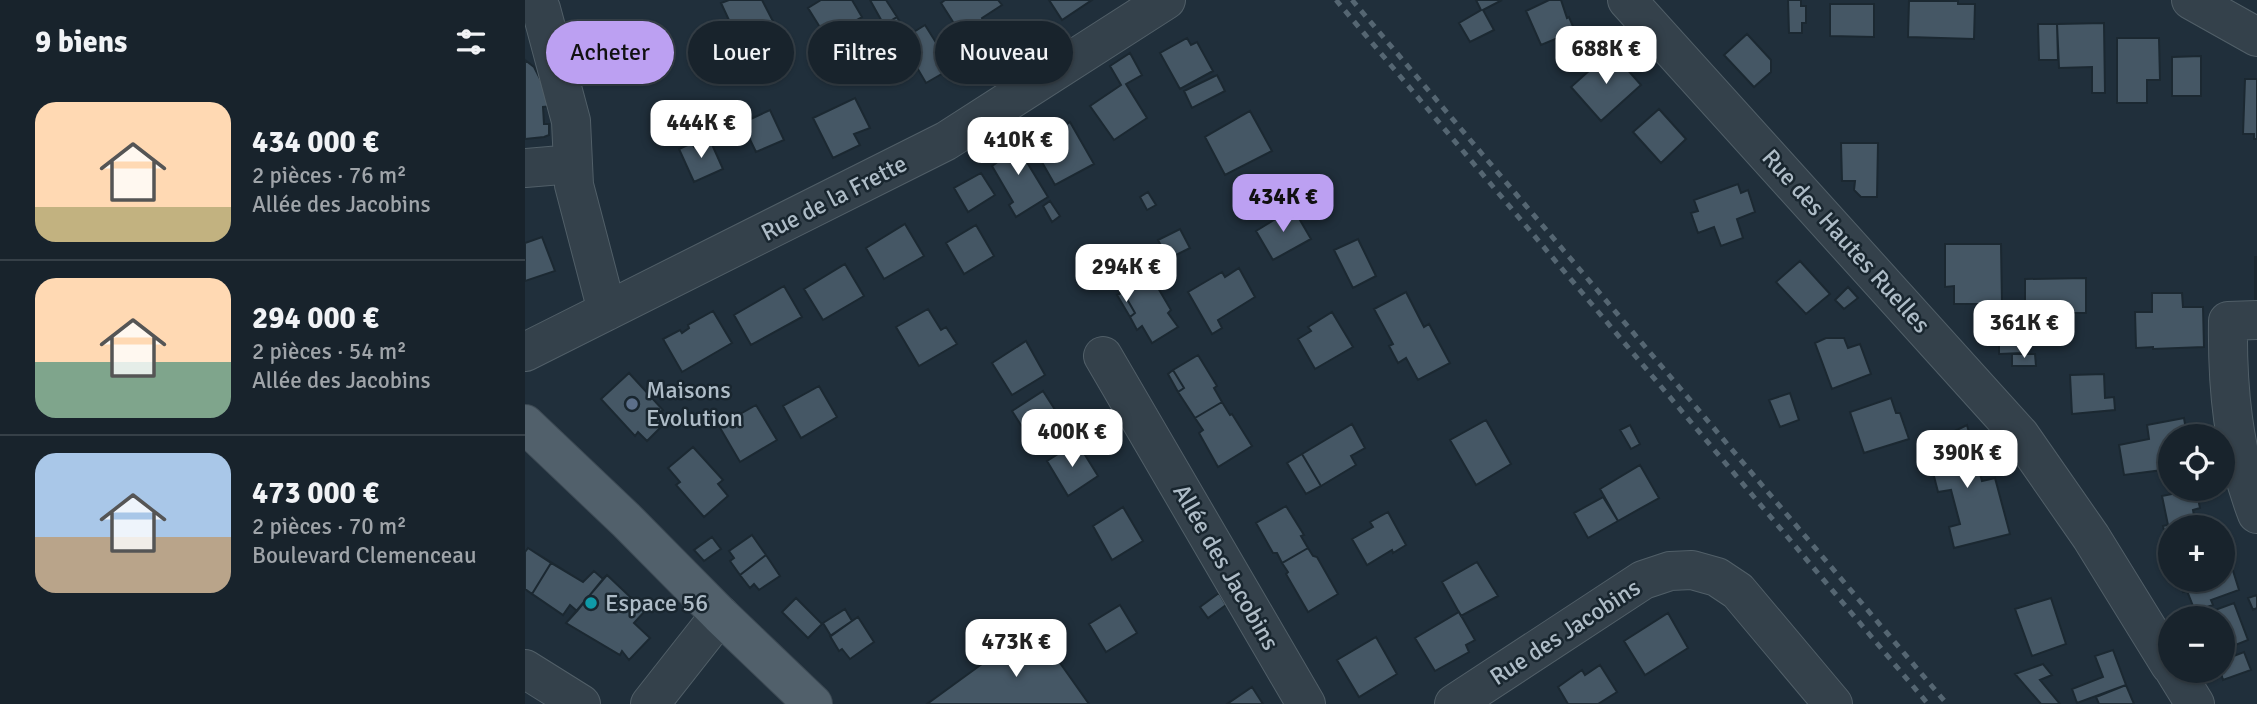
<!DOCTYPE html>
<html lang="fr">
<head>
<meta charset="utf-8">
<style>
	body { margin:0; font-family:Signika,sans-serif; background:#212b34; color:#f1f3f6; height:100vh; display:flex; flex-direction:column; font-size:26px; white-space:nowrap }
	* { box-sizing:border-box; margin:0 }
	p { font-size:23px; color:#9fa4a9 }
	.icon { flex:none; width:38px; height:38px; fill:none; stroke:currentColor; stroke-width:2; stroke-linecap:round; stroke-linejoin:round }
	.map { position:relative; flex:1; overflow:hidden }
	.sheet { display:flex; flex-direction:column; background:#18232c; width:525px }
	.sheet>* { flex:none }
	.banner { position:absolute; left:21px; top:21px; width:665px; height:63px; display:flex; gap:14px }
	.controls { position:absolute; left:1633px; top:424px; display:grid; gap:14px }
	.controls a { display:grid; place-items:center; width:77px; height:77px; border-radius:50%; background:#18232c; box-shadow:0 2px 5px #0004,0 0 0 2px #364048; font-size:35px }
	.price { position:absolute; translate:-50% -60px; padding:0 16px; border-radius:14px; background:#fff; color:#222; font-size:23px; line-height:46px; filter:drop-shadow(0 2px 4px #0008) }
	.price::after { content:''; position:absolute; left:50%; top:42px; width:21px; height:16px; margin-left:-10px; background:inherit; clip-path:polygon(0 0,100% 0,50% 100%) }
	.price.on { background:#bca0f2; color:#111 }
	ul { padding:0; list-style:none }
	li { display:flex; align-items:center; gap:21px; height:175px; padding:0 35px }
	li+li { border-top:2px solid #364048 }
	li span { display:grid; place-items:center; flex:none; width:196px; height:140px; border-radius:21px; color:#555 }
	li>.icon { margin-inline-start:auto }
	span .icon { width:84px; height:84px; fill:#fffc; stroke-width:1 }
	li b { font-size:30px }
	h2 { display:flex; justify-content:space-between; align-items:center; height:84px; padding:0 35px; font-size:30px }
	.pill { padding:0 24px; border-radius:32px; background:#18232c; box-shadow:0 2px 5px #0004,0 0 0 2px #364048; font-size:24px; line-height:63px }
	.pill.on { background:#bca0f2; color:#111 }
	main { display:flex; flex:1; min-height:0 }
	.map>svg:first-child { display:block }
	.building { fill:#455765; stroke:#1b2831; stroke-width:2 }
	.lines { fill:none; stroke-linecap:round; stroke-linejoin:round }
	.minor-casing { stroke:#515f68; stroke-width:40 }
	.major-casing { stroke:#3d4a54; stroke-width:40 }
	.minor { stroke:#34414b; stroke-width:38 }
	.major { stroke:#51606b; stroke-width:38 }
	.rail { stroke:#556672; stroke-width:5; stroke-dasharray:7 7; stroke-linecap:butt }
	.service-dot { fill:#5c6f8a; stroke:#19262f; stroke-width:2.5 }
	.culture-dot { fill:#0f9aa8; stroke:#19262f; stroke-width:2.5 }
	.labels { text-anchor:middle; stroke-width:5; stroke-linejoin:round; paint-order:stroke }
	.street-label { font-size:24px; fill:#aebcc7; stroke:#19262f }
	.poi-label { font-size:24px; fill:#aebcc7; stroke:#19262f; text-anchor:start }
</style>
</head>
<body>
<main>
<section class="sheet">
<h2>9 biens<svg class="icon" aria-label="filters" viewBox="0 0 24 24"><path d="M4 7h16M4 17h16"/><circle cx="9" cy="7" r="2"/><circle cx="15" cy="17" r="2"/></svg></h2>
<ul>
<li><span style="background:linear-gradient(#ffd9b3 75%,#c2b280 0)"><svg class="icon" aria-label="home" viewBox="0 0 24 24"><path d="M3 11l9-7 9 7M6 9v11h12V9"/></svg></span><div><b>434 000 €</b><p>2 pièces · 76 m²</p><p>Allée des Jacobins</p></div></li>
<li><span style="background:linear-gradient(#ffd9b3 60%,#7fa58c 0)"><svg class="icon" aria-label="home" viewBox="0 0 24 24"><path d="M3 11l9-7 9 7M6 9v11h12V9"/></svg></span><div><b>294 000 €</b><p>2 pièces · 54 m²</p><p>Allée des Jacobins</p></div></li>
<li><span style="background:linear-gradient(#a9c7e8 60%,#b9a48a 0)"><svg class="icon" aria-label="home" viewBox="0 0 24 24"><path d="M3 11l9-7 9 7M6 9v11h12V9"/></svg></span><div><b>473 000 €</b><p>2 pièces · 70 m²</p><p>Boulevard Clemenceau</p></div></li>
</ul>
</section>
<div class="map">
<svg width="1732" height="704" viewBox="0 0 1732 704">
	<rect width="100%" height="100%" fill="#202f3b"/>
	<!-- building -->
	<path class="building" d="M204 0H237L252 29 216 46 196 3Z
		M296 0H327L337 17 301 37 283 8Z
		M345 0H361L372 17 359 25Z
		M420 0H473L477 5 457 18 459 22 437 36 416 3Z
		M524 0H567L537 20Z
		M951 0H977L958 10 969 30 945 42 934 23 956 10Z
		M1024 0H1036L1042 18 1044 17 1050 31 1016 45 1001 11Z
		M1263 0H1276V6H1281V23H1277V33H1264Z
		M1384 1H1433V4H1450L1449 39 1383 37Z
		M1305 4H1349V37L1305 36Z
		M372 17 377 26 365 34 359 25Z
		M1579 23 1580 93H1567V67L1534 68 1532 24Z
		M1513 24H1532L1533 60H1514Z
		M400 25 427 68 401 83 387 59 381 62 371 43Z
		M1222 34 1246 60V72L1229 87 1199 55Z
		M662 38 666 45 672 42 688 71 655 89 635 53Z
		M1592 38H1634L1635 80H1622V103H1592Z
		M1086 51 1116 85 1076 121 1046 87Z
		M448 53 460 73 449 79 436 61Z
		M605 53 617 75 601 84 622 118 589 140 565 106 596 85 585 66Z
		M1676 56V96H1647V57Z
		M0 60 9 67 29 106 18 107 19 124H24V135L19 137 0 139Z
		M692 75 700 91 667 108 659 91Z
		M1720 79H1732V139H1729V134H1718Z
		M330 98 345 128 329 134 335 145 308 158 288 118Z
		M1134 109 1161 139 1136 163 1108 132Z
		M245 110 259 140 231 152 217 123Z
		M725 111 747 151 700 175 680 137Z
		M545 122 569 164 530 185 506 143Z
		M483 131 523 197 491 217 484 205 488 202 467 166 481 156 471 139Z
		M185 140 198 169 169 182 154 149 167 143 169 147Z
		M1316 143H1353L1352 197H1336L1329 190 1330 181H1317Z
		M456 173 470 195 443 212 429 188Z
		M1213 184 1216 193 1223 190 1230 212 1212 219 1218 238 1196 246 1189 227 1173 233 1166 213 1173 211 1169 200Z
		M623 192 631 205 622 210 615 197Z
		M525 201 535 216 527 222 518 206Z
		M768 208 786 239 748 260 731 231Z
		M380 224 399 256 359 279 341 248Z
		M451 225 469 256 439 274 421 243Z
		M655 229 665 248 643 259 633 240Z
		M17 237 30 271 0 281V243Z
		M833 239 851 276 828 288 809 250Z
		M1420 244H1476L1477 304H1429V286L1420 287Z
		M1730 257H1732V306H1730Z
		M1275 261 1305 294 1281 314 1251 282Z
		M320 264 339 296 298 320 279 289Z
		M714 268 730 297 693 320 697 328 687 334 663 292 697 272 700 277Z
		M626 276 646 310 643 313 653 327 627 343 617 326 612 330 605 317 610 313 598 292Z
		M1561 278V313H1500V279Z
		M259 286 277 317 226 345 209 315Z
		M1323 287 1333 298 1319 309 1310 300Z
		M598 292 610 313 605 317 592 295Z
		M881 292 899 327 904 324 925 363 893 380 881 358 873 363 864 346 868 344 849 309Z
		M1627 293H1657L1658 307H1678L1679 347 1628 349V347L1611 348 1610 312H1627Z
		M403 309 416 330 421 327 432 344 394 366 371 327Z
		M188 311 207 343 157 372 138 339 155 330 157 333 164 328 163 325Z
		M807 312 828 347 790 369 773 339 786 331 783 327Z
		M1301 338H1319L1323 348 1335 344 1346 374 1307 389 1290 343Z
		M501 341 520 375 487 395 467 363Z
		M1497 341V353L1474 354V342Z
		M1487 354H1510L1511 366H1487Z
		M673 355 692 386 689 388 697 402 670 418 653 392 659 388 648 370Z
		M648 370 659 388 653 392 643 374Z
		M104 373 138 410 134 413 142 421 122 441 113 432 110 436 76 399Z
		M1579 374 1580 398 1589 397 1590 410 1547 414 1545 375Z
		M294 386 312 417 276 438 258 406Z
		M518 391 541 427 510 447 487 411Z
		M1265 393 1274 420 1255 427 1244 400Z
		M1366 398 1371 413H1375L1384 439 1339 453 1325 412Z
		M697 402 705 415 707 414 727 446 693 467 674 433 678 430 670 418Z
		M231 405 252 440 215 462 194 426Z
		M1659 418 1662 436H1645V469L1599 475 1594 445 1624 439 1622 425Z
		M961 420 986 464 951 485 925 440Z
		M827 424 840 448 826 456 831 465 796 486 777 454Z
		M1105 425 1115 444 1106 449 1095 430Z
		M1442 425 1457 481 1470 478 1485 534 1429 548 1424 527 1435 524 1426 490 1413 492 1401 445Z
		M552 442 573 476 543 496 522 461Z
		M168 447 198 480 193 484 203 496 179 517 151 485 155 482 143 468Z
		M777 454 796 486 781 494 762 463Z
		M1115 465 1134 498 1093 521 1075 489Z
		M1671 489 1675 508 1668 510 1671 527H1645V546L1643 547 1638 526 1643 525 1637 496Z
		M1078 497 1093 521 1063 538 1049 513Z
		M761 506 779 535 776 536 783 548 757 563 752 553H748L731 523Z
		M598 507 618 541 587 560 568 526Z
		M863 512 881 545 868 553 867 550 842 565 827 539 848 527 845 522Z
		M227 535 241 555 215 575 205 561 209 558 204 551Z
		M187 537 196 549 179 561 169 550Z
		M3 548 58 582 69 571 78 579 82 575 120 611 109 623 125 638 104 660 97 651 95 655 41 623 52 611 45 605 38 615 0 589V552Z
		M3 548 26 563 7 594 0 589V552Z
		M783 548 788 556 792 557 813 594 783 612 761 574 763 572 757 563Z
		M241 555 255 576 234 590 229 584 225 588 215 575Z
		M1705 561 1714 590 1686 600 1688 605 1670 611 1662 591 1658 592 1654 579H1698V563Z
		M952 562 973 596 936 616 917 582Z
		M26 563 58 582 69 571 78 579 52 611 45 605 38 615 7 594Z
		M82 575 120 611 109 623 125 638 104 660 97 651 95 655 41 623Z
		M694 593 701 605 683 618 675 607Z
		M1732 595V608L1728 610 1723 598Z
		M271 598 297 624 283 638 257 612Z
		M1526 598 1541 644 1507 656 1490 609Z
		M1709 603 1723 640 1698 650V618L1671 617Z
		M595 605 612 633 581 652 564 624Z
		M320 609 327 621 306 636 298 623Z
		M934 612 950 640 941 645 944 652 910 671 890 638Z
		M1143 613 1163 648 1120 675 1099 641Z
		M333 617 349 642 325 659 317 649 314 651 305 636Z
		M511 629 564 704H402L461 661 458 656 465 650 470 658Z
		M851 637 872 674 834 697 812 660Z
		M1588 650 1601 685 1552 703 1547 689 1578 677 1570 656Z
		M1719 652 1726 670 1698 680 1695 670H1698V660Z
		M1518 664 1527 675 1515 680 1535 704H1516L1490 674Z
		M1075 665 1092 692 1073 704H1043L1033 687 1057 670 1060 675Z
		M1601 685 1609 704H1574L1571 697Z
		M727 687 738 704H702Z"/>
	<g class="lines">
		<!-- minor casing -->
		<g class="minor-casing">
			<path id="minor" d="M1102 0 1495 435 1566 537 1645 665
				M1666 0 1732 37
				M16 9 46 121 49 185 82 311
				M0 168 48 164
				M1732 320 1703 321C1702 387 1708 452 1732 514
				M0 352 421 141 641 0
				M578 356 781 704
				M0 669 56 704
				M1649 670 1670 704
				M125 704 195 615
				M929 704 1118 580 1145 571 1167 570 1192 577 1213 591 1308 704"/>
		</g>
		<!-- major casing -->
		<g class="major-casing">
			<path id="major" d="M0 424 101 520 195 615 288 704"/>
		</g>
		<!-- minor -->
		<use href="#minor" class="minor"/>
		<!-- major -->
		<use href="#major" class="major"/>
		<!-- rail -->
		<path class="rail" d="M811 0 1403 704
			M827 0 1422 704"/>
	</g>
	<!-- markers -->
	<circle class="service-dot" cx="107" cy="404" r="7"/>
	<circle class="culture-dot" cx="66" cy="603" r="7"/>
	<g class="labels">
		<!-- street labels -->
		<g class="street-label">
			<text transform="translate(309 198) rotate(-27)" y="8">Rue de la Frette</text>
			<text transform="translate(1321 241) rotate(48)" y="8">Rue des Hautes Ruelles</text>
			<text transform="translate(701 567) rotate(60)" y="8">Allée des Jacobins</text>
			<text transform="translate(1040 632) rotate(-33)" y="8">Rue des Jacobins</text>
		</g>
		<!-- poi labels -->
		<g class="poi-label">
			<text x="121" y="398">Maisons<tspan x="121" dy="28">Evolution</tspan></text>
			<text x="80" y="611">Espace 56</text>
		</g>
	</g>
</svg>
<div class="controls">
<a><svg class="icon" aria-label="locate" viewBox="0 0 24 24"><circle cx="12" cy="12" r="6"/><path d="M12 2v4M12 18v4M2 12h4M18 12h4"/></svg></a>
<a>+</a>
<a>−</a>
</div>
<b class="price" style="left:1081px;top:86px">688K €</b>
<b class="price" style="left:176px;top:160px">444K €</b>
<b class="price" style="left:493px;top:177px">410K €</b>
<b class="price on" style="left:758px;top:234px">434K €</b>
<b class="price" style="left:601px;top:304px">294K €</b>
<b class="price" style="left:1499px;top:360px">361K €</b>
<b class="price" style="left:547px;top:469px">400K €</b>
<b class="price" style="left:1442px;top:490px">390K €</b>
<b class="price" style="left:491px;top:679px">473K €</b>
<div class="banner">
<a class="pill on">Acheter</a>
<a class="pill">Louer</a>
<a class="pill">Filtres</a>
<a class="pill">Nouveau</a>
</div>
</div>
</main>
</body>
</html>
